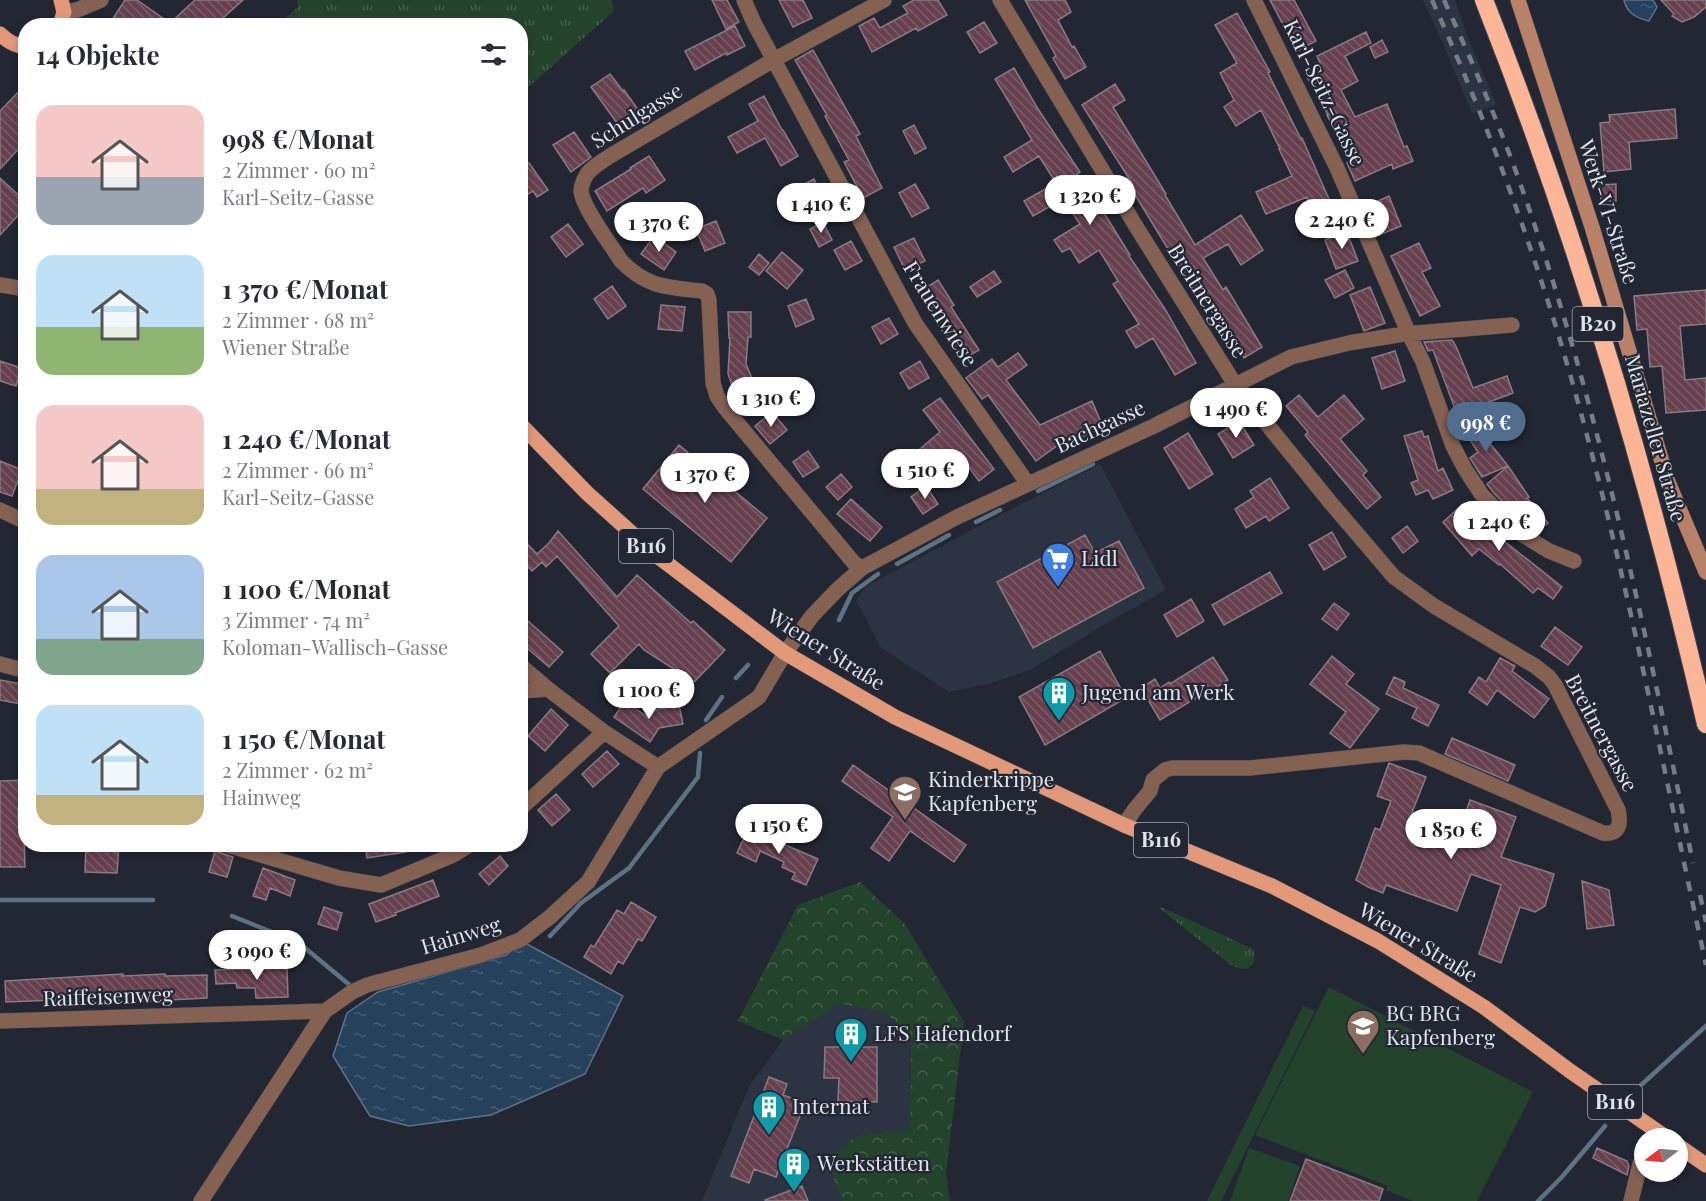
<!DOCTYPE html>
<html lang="de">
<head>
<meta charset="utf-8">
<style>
	body { margin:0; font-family:"Playfair Display",serif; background:#f7f7f7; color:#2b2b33; height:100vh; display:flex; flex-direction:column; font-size:22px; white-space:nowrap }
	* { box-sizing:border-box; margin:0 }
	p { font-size:20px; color:#7c7c81 }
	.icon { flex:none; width:33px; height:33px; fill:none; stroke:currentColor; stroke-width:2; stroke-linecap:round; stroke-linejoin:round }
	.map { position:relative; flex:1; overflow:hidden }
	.side { position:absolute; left:18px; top:18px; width:510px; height:834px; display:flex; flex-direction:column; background:#fff; border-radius:24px; box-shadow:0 3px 9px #0003 }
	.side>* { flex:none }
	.needle { width:39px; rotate:254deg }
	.tools { position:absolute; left:1634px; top:1128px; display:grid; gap:12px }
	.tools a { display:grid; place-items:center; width:54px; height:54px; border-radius:50%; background:#fff; box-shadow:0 3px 9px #0003; font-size:30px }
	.price { position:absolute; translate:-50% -51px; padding:0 14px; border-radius:21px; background:#fff; color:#222; font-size:20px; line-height:39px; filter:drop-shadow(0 2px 3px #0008) }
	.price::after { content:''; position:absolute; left:50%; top:36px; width:18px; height:14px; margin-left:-9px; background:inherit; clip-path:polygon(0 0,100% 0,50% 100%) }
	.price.on { background:#516d8d; color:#fff }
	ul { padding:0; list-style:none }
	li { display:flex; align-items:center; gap:18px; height:150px; padding:0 18px }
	li span { display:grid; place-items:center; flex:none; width:168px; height:120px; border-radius:18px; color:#555 }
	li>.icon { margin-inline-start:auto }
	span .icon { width:72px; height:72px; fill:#fffc; stroke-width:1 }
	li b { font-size:26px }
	h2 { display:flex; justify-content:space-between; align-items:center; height:72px; padding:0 18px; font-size:26px }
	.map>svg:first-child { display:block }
	.built { fill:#2c3343 }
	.grass { fill:url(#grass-tufts) }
	.forest { fill:url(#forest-crowns) }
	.garden { fill:#24432d }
	.water { fill:url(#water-ripples); stroke:#5e7286; stroke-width:1.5 }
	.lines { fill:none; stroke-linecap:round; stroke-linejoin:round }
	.stream { stroke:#5e7286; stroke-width:4.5 }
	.building { fill:url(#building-back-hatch); stroke:#8b7a7f; stroke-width:1.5 }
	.street-casing { stroke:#414551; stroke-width:16 }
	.secondary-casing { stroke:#414551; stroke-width:16 }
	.primary-casing { stroke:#414551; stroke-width:16 }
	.highway-casing { stroke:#414551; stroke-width:20 }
	.street { stroke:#856152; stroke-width:15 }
	.secondary { stroke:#ba8169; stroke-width:15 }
	.primary { stroke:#e2997a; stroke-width:15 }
	.highway { stroke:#fcb597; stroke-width:18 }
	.rail { stroke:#787c86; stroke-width:4.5; stroke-dasharray:10 10; stroke-linecap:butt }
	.labels { text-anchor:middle; stroke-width:4.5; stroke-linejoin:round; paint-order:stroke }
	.shield { fill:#232733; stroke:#a7abb4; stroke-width:1.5 }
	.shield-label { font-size:20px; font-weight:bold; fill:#e0e4ec }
	.street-label { font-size:21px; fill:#e0e4ec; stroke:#232733 }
	.poi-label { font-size:21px; fill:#e0e4ec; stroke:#232733; text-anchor:start }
</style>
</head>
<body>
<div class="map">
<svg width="1706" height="1201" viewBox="0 0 1706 1201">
	<defs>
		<pattern id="grass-tufts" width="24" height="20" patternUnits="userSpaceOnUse" patternTransform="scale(1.5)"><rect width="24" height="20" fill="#24432d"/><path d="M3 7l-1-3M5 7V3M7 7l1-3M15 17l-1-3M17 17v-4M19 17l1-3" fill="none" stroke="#445e4c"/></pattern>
		<pattern id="forest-crowns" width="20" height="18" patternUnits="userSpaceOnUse" patternTransform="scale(1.5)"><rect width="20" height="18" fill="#24432d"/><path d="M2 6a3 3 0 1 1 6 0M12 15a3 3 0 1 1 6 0" fill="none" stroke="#445e4c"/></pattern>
		<pattern id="water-ripples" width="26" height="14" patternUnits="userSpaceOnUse" patternTransform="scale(1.5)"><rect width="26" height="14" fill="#26415b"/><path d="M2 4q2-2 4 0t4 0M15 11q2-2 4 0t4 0" fill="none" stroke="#455c73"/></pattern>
		<pattern id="building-back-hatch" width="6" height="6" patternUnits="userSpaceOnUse" patternTransform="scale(1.5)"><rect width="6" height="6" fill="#66404e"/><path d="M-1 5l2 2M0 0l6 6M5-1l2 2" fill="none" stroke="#7c5b68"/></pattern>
	</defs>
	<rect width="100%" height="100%" fill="#232733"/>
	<!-- built -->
	<path class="built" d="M1423 0H1455L1470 43 1497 105 1472 113 1443 44Z
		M1100 464 1166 590 1105 624 1030 670 988 684 949 692 880 647 856 600 865 587 979 526Z
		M840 1004 886 1013 911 1038 910 1129 855 1136 828 1163 842 1201H702L749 1086 783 1040Z"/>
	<!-- grass -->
	<path class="grass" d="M297 0H612L614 11 521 94 520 26 284 25 281 21 298 7Z
		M1161 907 1253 949C1259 968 1246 973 1231 965L1160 909Z"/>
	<!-- forest -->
	<path class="forest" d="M860 882 905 924 964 1022 946 1173 950 1201H842L828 1163 855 1136 910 1129 911 1038 886 1013 840 1004 783 1040 738 1021 798 905Z"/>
	<!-- garden -->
	<path class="garden" d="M1329 987 1533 1092 1477 1201H1413L1386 1190 1388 1186 1255 1135Z
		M1303 1006 1315 1011 1221 1201H1207Z
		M1249 1148 1300 1166 1288 1201H1230Z"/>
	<!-- water -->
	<path class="water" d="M1624 0H1653L1657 7 1649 21C1636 18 1627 13 1624 0Z
		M523 942 623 996 585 1074 491 1115 409 1126 370 1116 333 1056 347 1013 378 992 506 955Z"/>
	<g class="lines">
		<!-- stream -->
		<path class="stream" d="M1038 491 1093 464
			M976 522 1000 510
			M897 564 949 535
			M839 620 852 593 878 574
			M736 678 748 665
			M706 720 722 697
			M0 900H153
			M232 916 299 943 352 987
			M550 936 581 903 629 868 698 777 700 753
			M1640 1086 1706 1026
			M1538 1201 1561 1178 1605 1126"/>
	</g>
	<!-- building -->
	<path class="building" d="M125 0H137L170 23 195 0H243L214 26H108Z
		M712 0H727L739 22 726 29Z
		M779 0H803L812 18 793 27Z
		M914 0H938L947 15 918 31 916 28 872 52 859 26 874 18 880 28 908 13 903 6Z
		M1025 0H1065L1071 12 1058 20 1072 47 1074 46 1086 67 1065 79 1053 58 1056 56Z
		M1270 0H1294L1316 41 1297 51Z
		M1661 0H1706V7L1694 17 1682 22 1672 16 1674 14Z
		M1237 13 1270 72 1268 73 1301 139 1302 138 1333 208 1315 216 1307 197 1266 214 1256 192 1292 176 1279 149H1280L1261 110 1236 126 1224 107 1234 100 1220 73 1237 63 1215 25Z
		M984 22 997 43 980 53 967 32Z
		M735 26 745 46 727 55 726 53 695 70 685 51Z
		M1366 32 1371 43 1345 56 1358 81 1341 90 1355 117 1387 104 1404 147 1407 146 1413 161 1393 169 1392 164 1355 181 1347 163 1350 162 1327 115H1328L1306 75 1322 67 1317 56Z
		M1382 40 1388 52 1375 58 1370 47Z
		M813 50 860 134 856 136 882 188 863 198 844 162 849 160 825 116 827 115 795 60Z
		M1014 68 1038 109 1080 172 1077 174 1104 213 1130 255 1129 256 1165 309 1196 363 1175 375 1153 338 1136 348 1126 331 1139 324 1113 284 1118 281 1099 250 1079 263 1070 248 1062 252 1054 240 1080 224 1063 199 1033 216 1024 201 1056 183 1039 156 1013 172 1004 157 1032 140 995 79Z
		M610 74 623 91 624 90 642 115 622 130 591 87Z
		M26 84V141L0 169V111Z
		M1115 84 1125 100 1113 107 1166 194 1165 195 1195 245 1241 215 1263 250 1241 265 1228 244 1203 258 1223 290 1226 287 1262 347 1244 358 1223 321 1219 323 1199 290 1196 291 1168 249 1129 185 1132 183 1082 105Z
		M764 96 782 130H783L798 156 781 166 765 138 737 153 728 137 758 121 749 104Z
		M1675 109 1677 138 1629 142 1631 169 1604 172 1600 123 1610 122 1609 115Z
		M914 125 926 148 915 154 903 131Z
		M574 132 591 157 571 172 553 145Z
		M649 156 665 180 646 193 643 188 607 211 595 191 631 169 630 168Z
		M529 163 548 190 537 197 533 191 520 199V169Z
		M0 178 26 202V207L0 235Z
		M814 179 825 201 806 210 795 189Z
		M915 184 929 208 912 217 899 193Z
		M1616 184V201H1601L1600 185Z
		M1389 196 1401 226 1379 235 1367 206Z
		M716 221 725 243 705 251 696 229Z
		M823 222 832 240 819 247 810 229Z
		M568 224 583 244 566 257 551 237Z
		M1347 232 1358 261 1336 269 1325 240Z
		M654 236 676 252 664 270 641 254Z
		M914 238 925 261 905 270 894 247Z
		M851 241 862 261 845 270 834 250Z
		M1419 243 1431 268 1422 272 1440 306 1420 316 1391 256Z
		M782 252 803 270 787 289 766 271Z
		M759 254 769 263 759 275 749 267Z
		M1345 270 1354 288 1335 298 1325 280Z
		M994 271 1001 282 977 297 970 287Z
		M938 280 954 305 951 307 979 350 961 360 918 293Z
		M612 286 626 306 608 319 594 299Z
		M1370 287 1385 323 1364 331 1350 295Z
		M1706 290V324L1680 326 1685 380 1706 378V410L1666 413 1662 366 1650 367 1647 329 1637 330 1634 296Z
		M806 299 814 319 796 327 788 306Z
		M661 305 685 307 682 331 658 329Z
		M728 312H751V337H748L746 364 756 388 736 396 728 374 730 338H729Z
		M889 318 898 334 881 344 872 327Z
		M1452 340 1456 346 1473 388 1507 376 1513 393 1457 414 1433 350 1428 351 1424 342Z
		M1395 351 1405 381 1382 389 1372 358Z
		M1018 353 1027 365 1006 380 1040 425 1092 401 1103 427 1067 444 1065 440 1036 461 988 395 982 399 966 378 992 359 998 367Z
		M0 361 21 368 16 386 0 381Z
		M920 361 929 378 909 389 900 373Z
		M1299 395 1318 417 1344 395 1364 419 1340 439 1367 471 1363 475 1381 497 1367 509 1305 435 1308 432 1286 406Z
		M940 398 994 469 979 481 956 450 930 471 915 453 940 432 923 410Z
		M772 412 787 430 770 444 755 426Z
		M1239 421 1254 445 1233 458 1218 434Z
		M1485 425 1494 438 1489 442 1508 466 1482 477 1470 458 1478 452 1468 437Z
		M1422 431 1424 437 1428 436 1438 471 1443 468 1453 490 1433 499 1428 490 1416 495 1411 483 1418 480 1404 436Z
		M1188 433 1213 474 1189 489 1164 448Z
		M679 445 767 518 731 562 643 489Z
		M808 451 819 467 803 477 793 462Z
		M0 461 22 470 12 496 0 492Z
		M1508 466 1529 497 1527 498 1548 523 1537 532 1524 524 1511 509 1510 510 1494 493 1487 484Z
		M841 474 852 487 838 500 826 487Z
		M1270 478 1289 508 1269 521 1266 516 1246 528 1235 509 1254 497 1250 491Z
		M926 486 938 504 923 514 911 497Z
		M851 499 882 527 870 541 837 514Z
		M1463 504 1491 537 1494 533 1562 587 1553 599 1538 588 1533 593 1500 564 1499 565 1479 549 1472 556 1443 522Z
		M1407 526 1418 541 1403 553 1392 538Z
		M558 531 617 597 637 575 691 623 693 621 725 650 694 682 644 650 639 644 610 673 591 654 619 626 557 556 546 567 542 562 532 571 520 559V536L537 554 549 543Z
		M1332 532 1346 557 1324 570 1309 545Z
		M1085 535 1095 553 1119 541 1144 588 1033 648 997 582Z
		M1270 572 1282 593 1224 625 1212 605Z
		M1191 599 1204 621 1177 637 1164 615Z
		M1334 603 1349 614 1337 630 1322 619Z
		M520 614 563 652 549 667 520 642Z
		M1555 627 1582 647 1568 665 1541 646Z
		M1100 651 1126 698 1045 745 1019 697Z
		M1332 656 1354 674 1346 684 1379 709 1350 748 1330 733 1346 712 1310 684Z
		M1213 657 1228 680 1200 698 1199 696 1160 720 1141 688 1155 679 1160 688 1169 682 1170 684Z
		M1500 658 1515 666 1512 671 1549 699 1534 718 1497 690 1487 705 1469 692 1479 677 1486 682Z
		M1394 677 1405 682 1403 688 1439 705 1428 726 1412 718 1417 708 1386 694Z
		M0 680 26 685V705L0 700Z
		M625 701 649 718 655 710 679 705 683 724 659 728 650 742 614 717Z
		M551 709 568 725 545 751 528 736Z
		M1452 738 1515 765 1508 781 1445 754Z
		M607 751 619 764 593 787 582 774Z
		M1389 763 1426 777 1406 828 1454 846 1470 800 1516 817 1501 857 1554 874 1545 906 1535 912 1520 907 1501 963 1479 954 1501 885 1471 874 1457 911 1386 885 1383 893 1368 887 1356 880 1375 828 1380 830 1391 801 1377 796Z
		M853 765 966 845 954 862 910 831 889 861 871 848 893 817 842 781Z
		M26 780V808H18L19 836H24L25 867H0V781Z
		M556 794 570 810 552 826 538 810Z
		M748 829 818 859 806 885 792 879 795 873 782 867 784 862 760 851 756 862 737 853Z
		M86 844H119L117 873 85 872Z
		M365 844H406V852L367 858Z
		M215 851 233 857 227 877 209 872Z
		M500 856 508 866 489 885 479 874Z
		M263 868 295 880 290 896 270 888 266 900 253 896Z
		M433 880 439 896 395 913 396 915 376 922 369 904Z
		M1582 881 1609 890 1614 925 1587 929Z
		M631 902 656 917 642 941 638 939 623 964 618 961 611 974 584 957 591 945 594 947 617 910 624 914Z
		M324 907 342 913 337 930 318 924Z
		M287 968 288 997 256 998 255 988H237L236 983 216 984 215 970Z
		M123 974V976L165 974V976L207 975V998L130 1002V1000L55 1002V1000L6 1002 5 981Z
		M825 1047H877V1102L838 1101 839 1078H824Z
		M769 1077 787 1084 783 1095 805 1103 776 1177 754 1169 749 1183 731 1176Z
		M1597 1148 1627 1161 1629 1166 1627 1175 1593 1158Z
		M1306 1159 1383 1189 1379 1201H1290Z
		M802 1186 808 1201H766L765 1200Z"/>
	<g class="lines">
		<!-- street casing -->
		<g class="street-casing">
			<path id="street" d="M744 0 754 23 915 323 1028 484
				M1000 0 1137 228 1236 386 1330 502 1394 577 1434 606 1535 666 1549 677 1555 685 1618 810C1621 823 1620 835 1603 833L1419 753 1404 752 1250 768H1172L1165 770 1153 780 1150 791 1135 809 1124 825
				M1254 0 1337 168 1409 334 1423 362 1453 446 1465 469 1482 495 1518 532 1549 551 1574 561
				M64 12 77 10 101 0
				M0 285 26 289
				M0 510 26 522
				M862 568 854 563 725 408 717 396 713 383 709 300 707 294 702 291C666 287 648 288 621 261 612 246 582 207 581 191 581 185 584 179 587 174 593 166 603 161 610 156L770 62 884 0
				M0 664 26 671
				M520 665 548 689 604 732 658 767
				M520 691 548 689
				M520 809 604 732
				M224 844 339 878 381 885 453 855 471 844
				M0 1021 325 1011
				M201 1201 325 1011 352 992 367 985 481 955 520 940 550 917 588 882 658 767 759 697 785 653 812 616 838 589 862 568 957 517 1154 426 1291 357 1349 343 1404 334 1512 325
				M1631 1201 1640 1164 1644 1158"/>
		</g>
		<!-- secondary casing -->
		<g class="secondary-casing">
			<path id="secondary" d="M1518 0 1592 227 1668 482 1706 572"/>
		</g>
		<!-- primary casing -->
		<g class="primary-casing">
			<path id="primary" d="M60 26 64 12 61 0
				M0 34C7 41 15 46 26 47
				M520 424 587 493 656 555 785 653 895 717 1124 825 1272 886 1378 941 1484 1007 1570 1071 1667 1138
				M1677 1145 1706 1165"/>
		</g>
		<!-- highway casing -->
		<g class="highway-casing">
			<path id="highway" d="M1484 0C1577 235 1649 478 1706 724"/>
		</g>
		<!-- street -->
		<use href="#street" class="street"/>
		<!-- secondary -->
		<use href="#secondary" class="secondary"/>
		<!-- primary -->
		<use href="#primary" class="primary"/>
		<!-- highway -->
		<use href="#highway" class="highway"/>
		<!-- rail -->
		<path class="rail" d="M1432 0C1487 122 1533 246 1570 374 1626 569 1663 768 1706 965
			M1444 0C1471 59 1497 119 1519 180 1598 401 1646 633 1693 863
			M1700 895 1706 922"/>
	</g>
	<!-- icons -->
	<defs>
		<g id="supermarket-pin" transform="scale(1.725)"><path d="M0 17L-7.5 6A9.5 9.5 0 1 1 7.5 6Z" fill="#3f7fe0" stroke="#232733"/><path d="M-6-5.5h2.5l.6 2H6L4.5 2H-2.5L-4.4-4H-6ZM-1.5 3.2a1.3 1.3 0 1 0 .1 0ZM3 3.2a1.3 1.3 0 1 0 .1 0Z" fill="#fff"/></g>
		<g id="building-pin" transform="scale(1.725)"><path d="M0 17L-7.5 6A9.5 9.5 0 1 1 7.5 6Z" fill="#0f9aa8" stroke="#232733"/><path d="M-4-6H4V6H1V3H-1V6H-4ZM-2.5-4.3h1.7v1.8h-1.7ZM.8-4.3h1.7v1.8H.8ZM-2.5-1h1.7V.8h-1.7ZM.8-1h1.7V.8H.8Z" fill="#fff"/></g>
		<g id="school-pin" transform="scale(1.725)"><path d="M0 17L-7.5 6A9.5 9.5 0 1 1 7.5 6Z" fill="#8d6e63" stroke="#232733"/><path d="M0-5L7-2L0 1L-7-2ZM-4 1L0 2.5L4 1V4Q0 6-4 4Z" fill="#fff"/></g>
	</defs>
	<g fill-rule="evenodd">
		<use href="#supermarket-pin" x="1058" y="559"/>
		<use href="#building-pin" x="1059" y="693"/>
		<use href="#school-pin" x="905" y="792"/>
		<use href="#school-pin" x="1363" y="1026"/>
		<use href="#building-pin" x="851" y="1034"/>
		<use href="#building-pin" x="769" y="1107"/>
		<use href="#building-pin" x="794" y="1164"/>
	</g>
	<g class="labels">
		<!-- shield labels -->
		<g class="shield">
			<rect x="1572.5" y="307" width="51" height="34" rx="4.5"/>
			<rect x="619" y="529" width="54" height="34" rx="4.5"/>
			<rect x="1134" y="823" width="54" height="34" rx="4.5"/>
			<rect x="1588" y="1085" width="54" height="34" rx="4.5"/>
		</g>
		<g class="shield-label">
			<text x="1598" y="331">B20</text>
			<text x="646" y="553">B116</text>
			<text x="1161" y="847">B116</text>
			<text x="1615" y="1109">B116</text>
		</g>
		<!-- street labels -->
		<g class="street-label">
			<text transform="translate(1324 93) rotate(64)" y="7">Karl-Seitz-Gasse</text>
			<text transform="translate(637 116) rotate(-32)" y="7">Schulgasse</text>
			<text transform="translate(1608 212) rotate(72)" y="7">Werk-VI-Straße</text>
			<text transform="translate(1207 301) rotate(58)" y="7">Breitnergasse</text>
			<text transform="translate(940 314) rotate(58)" y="7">Frauenwiese</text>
			<text transform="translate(1100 427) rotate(-25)" y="7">Bachgasse</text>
			<text transform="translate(1655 438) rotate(74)" y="7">Mariazeller Straße</text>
			<text transform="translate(826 650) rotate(32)" y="7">Wiener Straße</text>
			<text transform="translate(1601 733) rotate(62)" y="7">Breitnergasse</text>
			<text transform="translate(461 936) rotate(-17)" y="7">Hainweg</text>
			<text transform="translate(1418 943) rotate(31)" y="7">Wiener Straße</text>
			<text transform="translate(108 997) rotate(-2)" y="7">Raiffeisenweg</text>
		</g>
		<!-- poi labels -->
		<g class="poi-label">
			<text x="1081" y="566">Lidl</text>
			<text x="1082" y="700">Jugend am Werk</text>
			<text x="928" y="787">Kinderkrippe<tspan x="928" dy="24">Kapfenberg</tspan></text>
			<text x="1386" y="1021">BG BRG<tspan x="1386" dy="24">Kapfenberg</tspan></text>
			<text x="874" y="1041">LFS Hafendorf</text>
			<text x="792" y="1114">Internat</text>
			<text x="817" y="1171">Werkstätten</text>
		</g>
	</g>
</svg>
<div class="tools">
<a><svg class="needle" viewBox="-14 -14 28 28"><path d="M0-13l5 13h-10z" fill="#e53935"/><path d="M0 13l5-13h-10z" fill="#7c7c81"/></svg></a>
</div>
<b class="price" style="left:1090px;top:226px">1 320 €</b>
<b class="price" style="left:821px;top:234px">1 410 €</b>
<b class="price" style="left:1342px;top:250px">2 240 €</b>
<b class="price" style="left:659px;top:253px">1 370 €</b>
<b class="price" style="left:771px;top:428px">1 310 €</b>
<b class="price" style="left:1236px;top:439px">1 490 €</b>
<b class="price on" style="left:1486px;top:453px">998 €</b>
<b class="price" style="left:925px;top:500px">1 510 €</b>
<b class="price" style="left:705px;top:504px">1 370 €</b>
<b class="price" style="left:1499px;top:552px">1 240 €</b>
<b class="price" style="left:649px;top:720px">1 100 €</b>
<b class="price" style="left:779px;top:855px">1 150 €</b>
<b class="price" style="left:1451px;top:860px">1 850 €</b>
<b class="price" style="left:257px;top:981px">3 090 €</b>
<section class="side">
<h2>14 Objekte<svg class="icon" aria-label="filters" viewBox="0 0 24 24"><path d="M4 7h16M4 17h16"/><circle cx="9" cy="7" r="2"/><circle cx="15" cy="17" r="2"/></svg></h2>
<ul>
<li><span style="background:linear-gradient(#f6c9c9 60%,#9aa5b1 0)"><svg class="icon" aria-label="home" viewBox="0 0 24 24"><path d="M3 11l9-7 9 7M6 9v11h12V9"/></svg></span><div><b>998 €/Monat</b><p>2 Zimmer · 60 m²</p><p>Karl-Seitz-Gasse</p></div></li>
<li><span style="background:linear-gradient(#bfe0f5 60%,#8fb573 0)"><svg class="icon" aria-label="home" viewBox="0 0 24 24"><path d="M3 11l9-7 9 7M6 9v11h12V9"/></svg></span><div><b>1 370 €/Monat</b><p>2 Zimmer · 68 m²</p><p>Wiener Straße</p></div></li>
<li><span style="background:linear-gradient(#f6c9c9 70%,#c2b280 0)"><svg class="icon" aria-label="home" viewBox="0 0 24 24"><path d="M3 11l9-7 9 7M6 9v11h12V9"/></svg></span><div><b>1 240 €/Monat</b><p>2 Zimmer · 66 m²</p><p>Karl-Seitz-Gasse</p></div></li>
<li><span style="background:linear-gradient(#a9c7e8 70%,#7fa58c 0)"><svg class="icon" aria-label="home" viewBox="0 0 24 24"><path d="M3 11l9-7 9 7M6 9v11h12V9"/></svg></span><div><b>1 100 €/Monat</b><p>3 Zimmer · 74 m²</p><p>Koloman-Wallisch-Gasse</p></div></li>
<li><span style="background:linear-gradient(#bfe0f5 75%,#c2b280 0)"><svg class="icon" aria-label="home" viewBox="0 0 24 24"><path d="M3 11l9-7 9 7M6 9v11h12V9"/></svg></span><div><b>1 150 €/Monat</b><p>2 Zimmer · 62 m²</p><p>Hainweg</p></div></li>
</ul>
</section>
</div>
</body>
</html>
